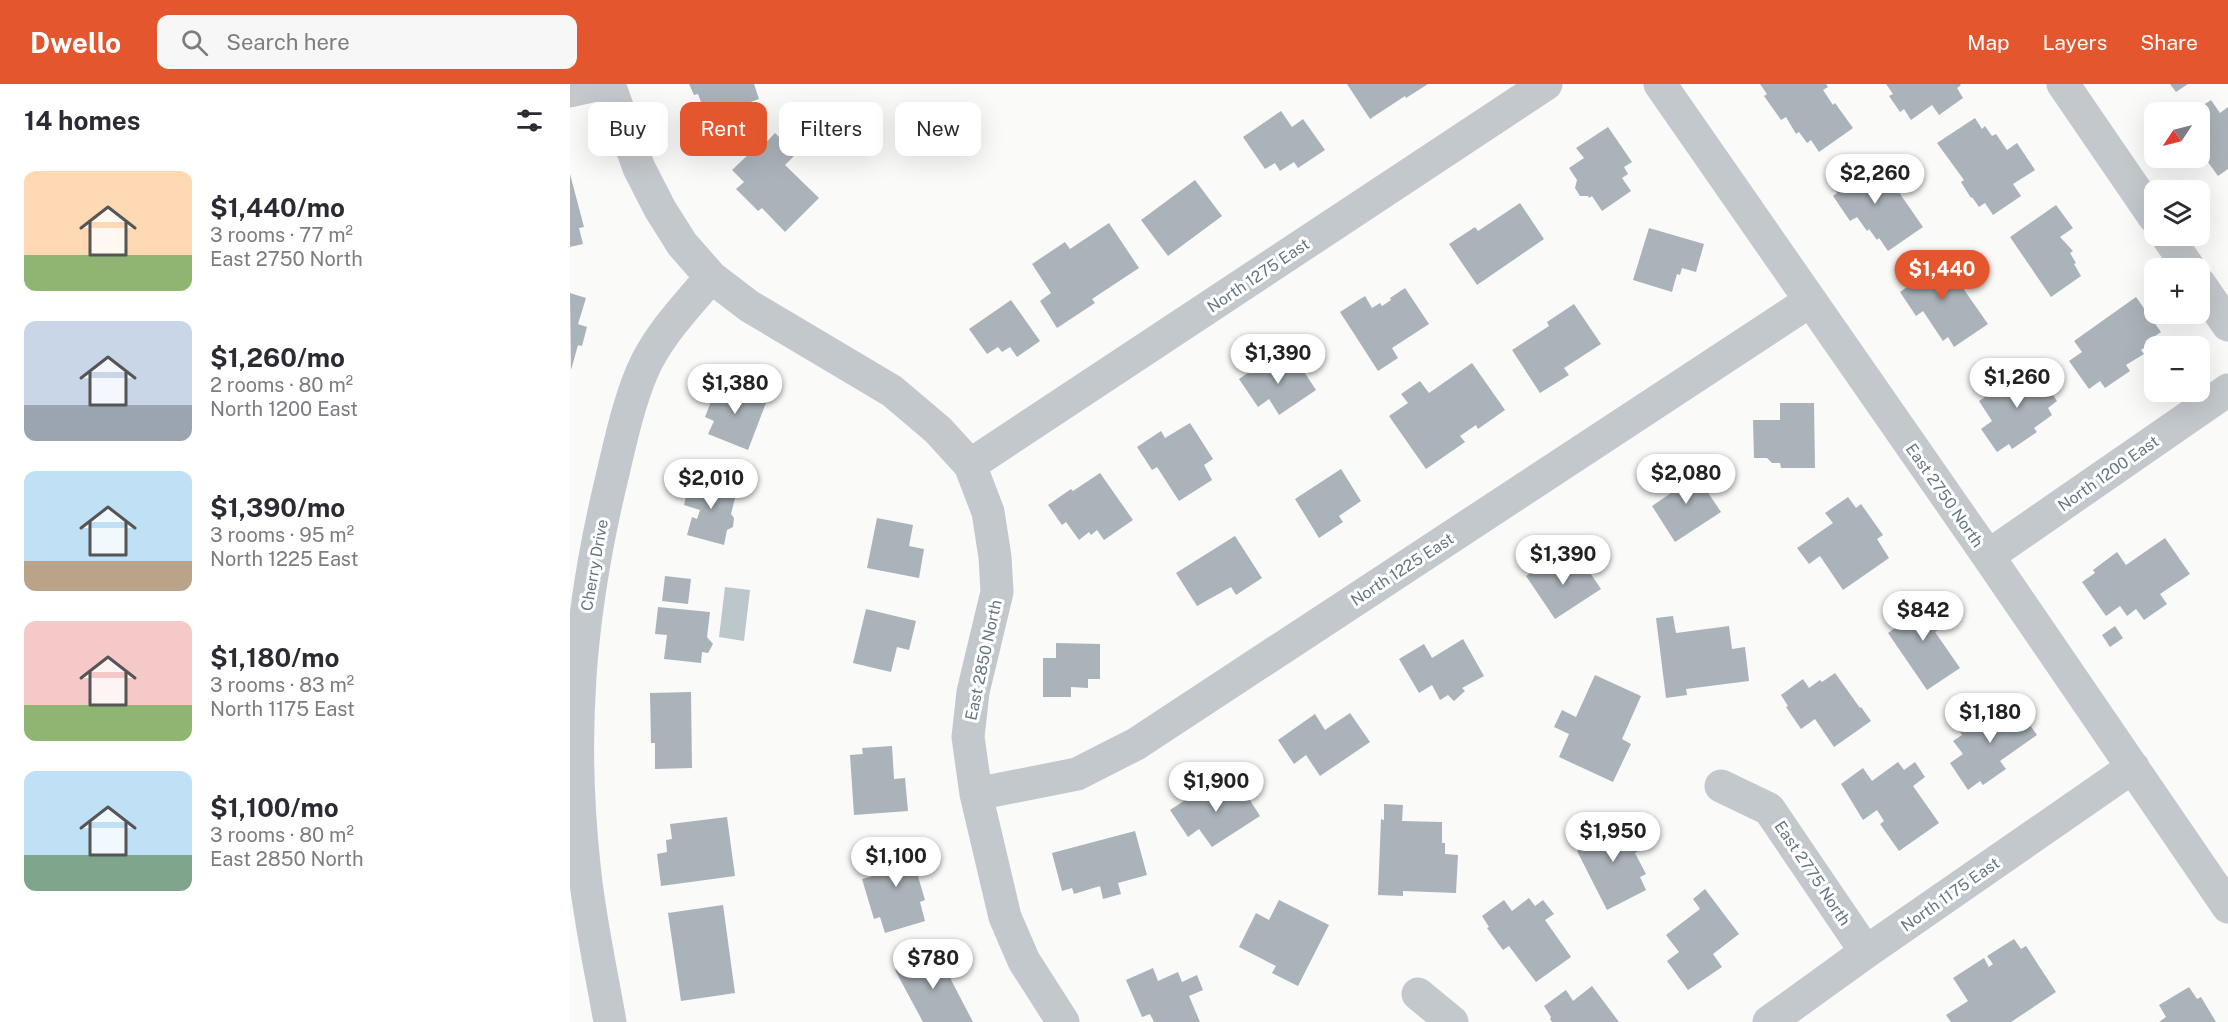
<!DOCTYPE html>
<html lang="en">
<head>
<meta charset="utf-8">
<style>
	body { margin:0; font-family:"Public Sans",sans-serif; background:#f7f7f7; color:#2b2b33; height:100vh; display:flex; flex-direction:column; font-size:22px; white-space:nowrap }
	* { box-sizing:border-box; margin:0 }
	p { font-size:20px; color:#7c7c81 }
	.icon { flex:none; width:33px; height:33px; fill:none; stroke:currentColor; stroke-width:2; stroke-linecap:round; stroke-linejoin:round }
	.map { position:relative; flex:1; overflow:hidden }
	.side { display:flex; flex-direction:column; background:#fff; width:570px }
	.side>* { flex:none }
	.top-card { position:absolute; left:18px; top:18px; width:570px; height:54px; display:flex; gap:12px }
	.needle { width:39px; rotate:235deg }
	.tools { position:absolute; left:1574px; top:18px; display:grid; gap:12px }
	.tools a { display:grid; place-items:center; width:66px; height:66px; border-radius:12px; background:#fff; box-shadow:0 6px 24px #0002; font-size:30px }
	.price { position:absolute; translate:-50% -51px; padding:0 14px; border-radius:21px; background:#fff; color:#222; font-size:20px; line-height:39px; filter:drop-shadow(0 2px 3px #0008) }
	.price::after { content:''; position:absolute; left:50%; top:36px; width:18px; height:14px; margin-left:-9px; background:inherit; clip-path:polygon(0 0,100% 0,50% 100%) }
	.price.current { background:#e4572e; color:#fff }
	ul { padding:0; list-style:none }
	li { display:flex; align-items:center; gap:18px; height:150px; padding:0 24px }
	li span { display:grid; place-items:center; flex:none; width:168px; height:120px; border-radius:12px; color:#555 }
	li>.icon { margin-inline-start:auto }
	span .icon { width:72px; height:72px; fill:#fffc; stroke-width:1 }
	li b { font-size:26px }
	h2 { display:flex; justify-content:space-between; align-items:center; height:72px; padding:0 24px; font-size:26px }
	.tag { padding:0 21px; border-radius:12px; background:#fff; box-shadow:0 6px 24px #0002; font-size:21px; line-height:54px }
	.tag.current { background:#e4572e; color:#fff }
	header { display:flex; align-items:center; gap:36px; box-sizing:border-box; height:84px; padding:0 30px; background:#e4572e; color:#fff }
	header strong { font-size:28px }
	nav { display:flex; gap:33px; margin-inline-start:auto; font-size:21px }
	.search { width:420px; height:54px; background:#f7f7f7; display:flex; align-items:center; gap:15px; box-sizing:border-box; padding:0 21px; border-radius:12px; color:#7c7c81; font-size:22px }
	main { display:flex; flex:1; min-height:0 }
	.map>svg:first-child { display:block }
	.water { fill:#bbc7cb }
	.building { fill:#aab3b9 }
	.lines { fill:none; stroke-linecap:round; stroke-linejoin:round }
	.minor { stroke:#c3c8cc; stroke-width:33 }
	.labels { text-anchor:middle; stroke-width:6; stroke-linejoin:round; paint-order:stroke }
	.street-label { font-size:16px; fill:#657683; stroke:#fff }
</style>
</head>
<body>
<header>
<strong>Dwello</strong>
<div class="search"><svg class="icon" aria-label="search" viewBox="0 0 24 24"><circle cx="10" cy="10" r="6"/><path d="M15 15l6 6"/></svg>Search here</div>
<nav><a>Map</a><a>Layers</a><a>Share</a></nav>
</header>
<main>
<section class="side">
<h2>14 homes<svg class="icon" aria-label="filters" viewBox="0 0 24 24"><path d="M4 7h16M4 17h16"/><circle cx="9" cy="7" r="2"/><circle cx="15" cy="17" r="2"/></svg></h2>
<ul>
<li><span style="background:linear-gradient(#ffd9b3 70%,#8fb573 0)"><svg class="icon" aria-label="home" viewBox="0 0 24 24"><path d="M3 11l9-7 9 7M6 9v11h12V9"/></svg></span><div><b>$1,440/mo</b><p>3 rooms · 77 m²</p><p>East 2750 North</p></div></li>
<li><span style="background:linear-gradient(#c9d6e8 70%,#9aa5b1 0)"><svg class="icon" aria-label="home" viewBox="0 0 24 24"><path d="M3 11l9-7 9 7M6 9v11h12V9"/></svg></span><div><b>$1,260/mo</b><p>2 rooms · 80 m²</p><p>North 1200 East</p></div></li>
<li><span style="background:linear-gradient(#bfe0f5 75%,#b9a48a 0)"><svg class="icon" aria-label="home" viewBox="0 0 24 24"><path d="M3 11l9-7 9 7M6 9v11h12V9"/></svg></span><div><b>$1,390/mo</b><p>3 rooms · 95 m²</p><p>North 1225 East</p></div></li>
<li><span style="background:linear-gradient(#f6c9c9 70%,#8fb573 0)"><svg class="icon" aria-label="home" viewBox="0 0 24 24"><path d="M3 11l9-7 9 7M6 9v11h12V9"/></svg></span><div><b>$1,180/mo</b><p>3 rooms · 83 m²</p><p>North 1175 East</p></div></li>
<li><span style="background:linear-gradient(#bfe0f5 70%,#7fa58c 0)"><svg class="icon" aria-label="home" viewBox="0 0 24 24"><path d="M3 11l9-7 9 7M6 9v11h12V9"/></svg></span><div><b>$1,100/mo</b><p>3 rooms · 80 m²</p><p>East 2850 North</p></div></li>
</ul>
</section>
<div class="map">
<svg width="1658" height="938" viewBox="0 0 1658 938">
	<rect width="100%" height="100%" fill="#fafaf8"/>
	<!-- water -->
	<path class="water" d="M155 503 180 506 174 557 149 553Z"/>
	<!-- building -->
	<path class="building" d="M119 0H184L189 15 167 23 170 29 139 40 128 10 124 11Z
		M777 0H858L836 14 835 12 800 35Z
		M1190 0H1256L1258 3 1253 6 1263 21 1265 19 1283 44 1249 68 1241 56 1237 59 1229 48 1226 50 1216 33 1211 36 1194 12 1197 10Z
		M1316 0H1390L1391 1 1387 4 1393 14 1369 31 1362 21 1341 36 1334 25 1330 28 1319 12 1323 10Z
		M1600 0H1618L1606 8Z
		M1641 16 1650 29 1658 23V85L1648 92 1635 74 1633 75 1629 69V28H1623Z
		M711 27 722 43 733 35 755 66 728 84 724 78 710 87 705 79 695 85 673 53Z
		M1405 34 1412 45 1415 42 1422 52 1426 50 1437 66 1447 59 1465 86 1443 100 1451 112 1423 131 1415 119 1409 123 1402 113 1401 114 1391 98 1394 96 1367 59Z
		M1038 43 1062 78 1054 83 1058 90 1052 94 1061 107 1032 127 1022 112 1019 114 1018 112H1010L1005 104 1007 96 999 84 1014 74 1006 64Z
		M205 49 226 70 215 81 249 114 215 148 192 124 188 127 166 105 174 98 162 86 183 66 186 69Z
		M1284 79 1293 92 1310 81 1353 143 1318 167 1309 154 1307 156 1299 145 1297 147 1287 133 1280 137 1263 112 1267 109 1258 97Z
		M0 90 14 143 9 144 13 160 0 163Z
		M625 96 652 132 598 172 571 136Z
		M950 119 974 155 907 201 879 160 905 143 908 147Z
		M1486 121 1503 144 1490 153 1503 167 1500 169 1506 179 1504 180 1511 192 1481 213 1440 153Z
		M539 139 569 184 522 215 525 219 487 244 470 217 481 209 462 180 495 158 500 165Z
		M1079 144 1134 160 1126 188 1112 184 1110 191 1107 190 1102 208 1063 196Z
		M1351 174 1360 187 1374 177 1381 187 1386 184 1394 197 1390 200 1418 240 1384 263 1378 253 1373 257 1353 227 1346 232 1330 208 1337 203 1328 190Z
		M835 204 859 240 822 264 828 274 808 287 770 228 795 212 802 224 810 219 812 222 821 216 820 214Z
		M0 209 16 214 8 240 17 243 12 262 8 261 1 286Z
		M1566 213 1591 248 1579 256 1581 259 1571 266 1574 270 1556 281 1560 287 1535 304 1530 297 1519 305 1499 277 1512 268 1504 257Z
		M441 216 470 257 447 273 440 263 432 268 428 263 417 270 399 245Z
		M1004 220 1031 260 994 284 999 291 970 309 942 266 979 242 977 238Z
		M712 276 717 284 727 277 746 306 709 331 699 315 688 323 669 295 694 278 698 286Z
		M902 279 935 326 908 345 906 341 890 352 895 358 856 385 819 332 838 319 831 310 850 297 859 309Z
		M1463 281 1487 317 1478 324 1482 331 1464 344 1467 348 1442 365 1439 360 1427 368 1411 345 1422 337 1409 317Z
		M149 297 197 316 178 366 138 350 144 337 135 333Z
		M1210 319H1244L1245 384H1211L1210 379H1202L1197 374H1184L1183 336H1210Z
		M620 339 643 375 634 381 642 396 609 417 587 383 582 386 567 363 591 347 595 354Z
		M1121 383 1151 428 1105 458 1082 422 1101 409 1095 399Z
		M771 385 791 417 769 432 773 438 749 454 725 415Z
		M530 389 563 436 534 456 527 446 521 451 519 448 509 456 496 438 492 441 478 421 501 405 503 407Z
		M121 393 167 406 161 430 164 434 163 443 157 446 154 461 117 451 122 433 127 435 130 426 114 421Z
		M1278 413 1286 424 1291 420 1313 451 1307 455 1319 474 1273 506 1250 472 1239 480 1227 464 1263 439 1255 429Z
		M307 434 343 441 339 462 354 465 349 494 297 484Z
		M665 452 692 494 666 511 661 503 627 522 606 489Z
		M1595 454 1620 490 1590 510 1597 520 1574 536 1566 525 1557 532 1550 522 1536 532 1512 498 1525 489 1523 486 1547 468 1556 481Z
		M1010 474 1031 505 985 535 956 492 981 476 989 488Z
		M95 492 121 495 118 520 92 517Z
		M1350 508 1375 541 1365 548 1390 584 1357 606 1318 549 1334 538 1325 525Z
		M88 523 140 528 137 553 143 560 138 569 132 568 131 579 94 575 97 551 85 550Z
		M296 525 346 537 339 566 327 563 321 588 283 579Z
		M1103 532 1106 549 1159 542 1162 565 1175 563 1179 597 1116 605 1117 611 1096 614 1086 534Z
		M1545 542 1553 554 1540 563 1532 551Z
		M893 555 914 592 892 604 895 607 884 617 878 611 870 616 862 601 849 609 829 575 854 560 862 574Z
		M486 559 530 560V595H518V604L501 603V613H473V574H486Z
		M1265 589 1290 624 1291 623 1301 637 1264 663 1245 635 1231 645 1216 623 1218 622 1211 611 1233 595 1239 604 1250 596 1252 598Z
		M1025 591 1071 612 1052 655 1061 660 1043 698 989 673 999 650 984 643 992 626 1006 633Z
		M121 608 122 684 85 685V659H81L80 609Z
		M1441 615 1467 651 1430 677 1436 685 1413 701 1410 697 1398 706 1380 679 1393 670 1383 657 1392 651 1385 640 1396 632 1404 643Z
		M780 629 800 658 750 692 736 671 724 680 708 656 745 630 755 646Z
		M322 662 324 695 335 694 338 727 284 731 280 671 293 670 292 664Z
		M1328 678 1334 686 1345 678 1355 693 1343 702 1369 739 1329 767 1310 740 1314 737 1307 726 1293 736 1271 700 1293 684 1302 697Z
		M669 699 690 732 642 763 629 745 618 753 600 726 640 700 648 712Z
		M814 720 833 721 832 737 872 738V759H875V770L888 771 886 809 833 807V812L808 811 811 735 814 736Z
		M1049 730 1068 767 1065 769 1076 790 1070 793 1076 806 1037 826 1007 767 1025 758 1019 745Z
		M157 733 165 792 91 802 87 770 97 768 96 756 102 755 100 740Z
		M565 747 577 791 548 799 551 810 533 815 530 802 504 810 502 804 492 807 482 769Z
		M341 756 350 788 347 789 355 816 350 818 355 837 315 849 310 833 304 835 292 795 306 791 300 771Z
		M1135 805 1169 850 1143 870 1152 883 1118 906 1097 877 1109 868 1096 851 1130 825 1123 815Z
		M959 814 965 822 973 816 984 830 975 836 1001 873 966 898 939 862 933 866 917 844 919 843 912 832 934 816 942 827Z
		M709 816 759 841 728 902 702 889 706 882 669 863 686 829 699 836Z
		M153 821 165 909 111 917 98 829Z
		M1444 855 1451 865 1456 862 1486 908 1441 938H1381L1376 931 1398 917 1383 894 1414 874 1419 883 1423 880 1417 872Z
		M365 865 403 938H353L325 886Z
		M583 884 588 897 608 888 612 898 627 891 633 906 619 912 630 938H584L580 930 572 933 556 896Z
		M1022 902 1049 938H982L980 935 981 933 974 922 996 906 1003 917Z
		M1619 903 1627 915 1631 913 1646 938H1589L1596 933 1589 921Z"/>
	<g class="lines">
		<!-- minor -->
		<path class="minor" d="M39 0 69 84 90 125 112 160 141 193 179 222 322 307 368 346 400 381 418 428 425 473 427 508 403 608 398 653 406 710 435 833 454 877 493 938
			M1090 0 1418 472 1658 823
			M1493 0 1584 133
			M0 7 31 0
			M1597 152 1619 184
			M1629 199 1658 241
			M400 381 976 0
			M1418 472 1658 306
			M1151 702 1199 725 1296 868
			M406 710 507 690 566 660 1240 217
			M848 910 882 938
			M40 938C31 886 19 833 14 781 0 650 9 534 39 406 48 369 57 323 72 288 87 252 117 222 141 193
			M1199 938 1296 868 1563 683"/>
	</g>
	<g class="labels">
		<!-- street labels -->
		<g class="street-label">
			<text transform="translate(688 191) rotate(-34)" y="6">North 1275 East</text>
			<text transform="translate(1538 389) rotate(-35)" y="6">North 1200 East</text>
			<text transform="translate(1375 411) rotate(55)" y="6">East 2750 North</text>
			<text transform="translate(24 481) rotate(-80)" y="6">Cherry Drive</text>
			<text transform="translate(832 485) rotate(-33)" y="6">North 1225 East</text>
			<text transform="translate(413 576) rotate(-78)" y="6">East 2850 North</text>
			<text transform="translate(1243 789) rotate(56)" y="6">East 2775 North</text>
			<text transform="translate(1380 810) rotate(-35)" y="6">North 1175 East</text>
		</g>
	</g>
</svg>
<div class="tools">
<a><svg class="needle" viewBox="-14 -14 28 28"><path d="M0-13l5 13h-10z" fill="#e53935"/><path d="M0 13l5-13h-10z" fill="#7c7c81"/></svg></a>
<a><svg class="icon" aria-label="layers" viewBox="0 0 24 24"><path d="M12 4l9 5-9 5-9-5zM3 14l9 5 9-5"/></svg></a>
<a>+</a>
<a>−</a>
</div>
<b class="price" style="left:1305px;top:121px">$2,260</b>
<b class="price current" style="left:1372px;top:217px">$1,440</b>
<b class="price" style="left:708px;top:301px">$1,390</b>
<b class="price" style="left:1447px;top:325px">$1,260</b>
<b class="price" style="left:165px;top:331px">$1,380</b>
<b class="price" style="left:1116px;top:421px">$2,080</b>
<b class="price" style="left:141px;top:426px">$2,010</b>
<b class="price" style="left:993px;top:502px">$1,390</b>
<b class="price" style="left:1353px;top:558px">$842</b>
<b class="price" style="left:1420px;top:660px">$1,180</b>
<b class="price" style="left:646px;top:729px">$1,900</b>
<b class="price" style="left:1043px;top:779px">$1,950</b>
<b class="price" style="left:326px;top:804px">$1,100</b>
<b class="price" style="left:363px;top:906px">$780</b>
<div class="top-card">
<a class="tag">Buy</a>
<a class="tag current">Rent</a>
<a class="tag">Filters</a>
<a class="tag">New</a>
</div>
</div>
</main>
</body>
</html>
